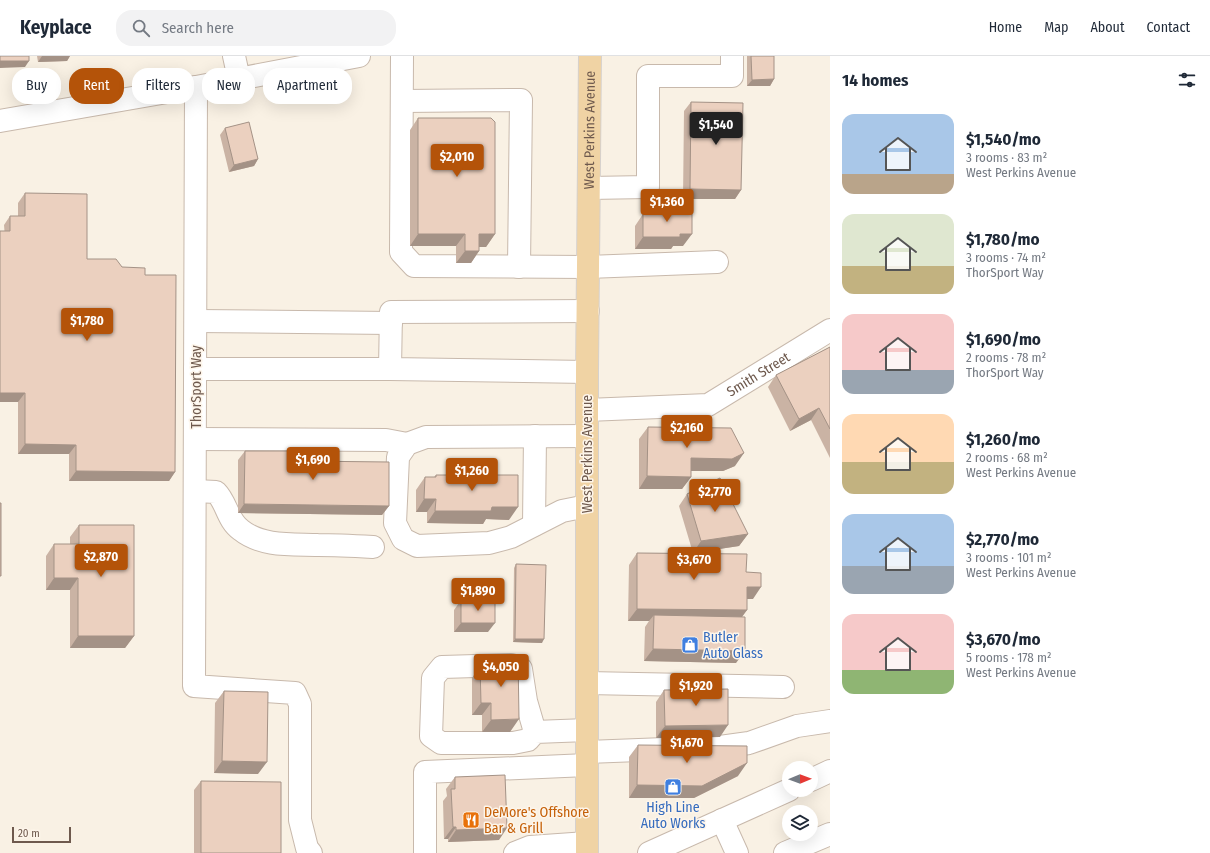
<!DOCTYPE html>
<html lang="en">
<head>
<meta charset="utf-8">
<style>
	body { margin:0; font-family:"Fira Sans Condensed",sans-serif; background:#f2f2f3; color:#1f2937; height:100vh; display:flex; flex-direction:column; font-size:15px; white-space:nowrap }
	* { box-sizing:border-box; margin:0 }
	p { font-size:13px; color:#747a83 }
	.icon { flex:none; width:22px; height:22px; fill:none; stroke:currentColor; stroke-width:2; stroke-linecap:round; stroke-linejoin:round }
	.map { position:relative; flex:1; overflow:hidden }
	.panel { display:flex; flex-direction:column; background:#fff; width:380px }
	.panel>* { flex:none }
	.guide { position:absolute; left:12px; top:12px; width:380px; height:36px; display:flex; gap:8px }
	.needle { width:26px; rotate:89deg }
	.tools { position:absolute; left:782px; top:705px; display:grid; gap:8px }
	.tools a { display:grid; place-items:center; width:36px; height:36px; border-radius:50%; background:#fff; box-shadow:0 4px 16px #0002; font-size:20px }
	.scale { position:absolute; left:12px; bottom:10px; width:59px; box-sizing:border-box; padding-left:4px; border:2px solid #6e594d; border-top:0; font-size:11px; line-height:14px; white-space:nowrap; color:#6e594d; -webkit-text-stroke:3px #fdf5ea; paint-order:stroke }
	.price { position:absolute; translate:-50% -34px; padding:0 9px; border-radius:4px; background:#b45309; color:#fff; font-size:13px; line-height:26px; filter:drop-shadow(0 1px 2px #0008) }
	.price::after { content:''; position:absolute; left:50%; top:24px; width:12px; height:9px; margin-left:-6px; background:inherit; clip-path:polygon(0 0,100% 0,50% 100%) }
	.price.active { background:#222; color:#fff }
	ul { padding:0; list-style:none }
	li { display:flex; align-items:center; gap:12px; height:100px; padding:0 12px }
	li span { display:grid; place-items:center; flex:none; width:112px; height:80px; border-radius:12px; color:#555 }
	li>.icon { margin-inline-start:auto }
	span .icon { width:48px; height:48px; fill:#fffc; stroke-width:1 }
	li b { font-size:17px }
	h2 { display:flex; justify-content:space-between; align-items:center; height:48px; padding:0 12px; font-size:17px }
	.chip { padding:0 14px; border-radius:16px; background:#fff; box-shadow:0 4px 16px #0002; font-size:14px; line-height:36px }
	.chip.active { background:#b45309; color:#fff }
	header { display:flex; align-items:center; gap:24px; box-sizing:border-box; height:56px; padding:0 20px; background:#fff; border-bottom:1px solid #e0e1e3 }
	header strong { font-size:19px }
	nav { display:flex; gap:22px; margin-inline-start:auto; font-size:14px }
	.search { width:280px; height:36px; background:#f2f2f3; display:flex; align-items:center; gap:10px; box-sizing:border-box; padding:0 14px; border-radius:16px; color:#747a83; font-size:15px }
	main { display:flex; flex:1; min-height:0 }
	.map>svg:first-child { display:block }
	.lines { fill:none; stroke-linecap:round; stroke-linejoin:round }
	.minor-casing { stroke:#c8b9ac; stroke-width:24 }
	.major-casing { stroke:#d6d1cd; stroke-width:24 }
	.minor { stroke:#fff; stroke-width:22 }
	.major { stroke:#f0d3a4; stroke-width:22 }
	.wall { fill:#cab3a4 }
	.shaded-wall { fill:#a49286 }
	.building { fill:#ebd0bf; stroke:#a49286 }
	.labels { text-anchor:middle; stroke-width:3; stroke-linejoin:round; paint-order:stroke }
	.street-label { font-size:14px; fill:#6e594d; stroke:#fdf5ea }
	.shop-label { font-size:14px; fill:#366cbe; stroke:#fdf5ea; text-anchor:start }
	.food-label { font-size:14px; fill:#c56008; stroke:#fdf5ea; text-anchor:start }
</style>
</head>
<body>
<header>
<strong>Keyplace</strong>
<div class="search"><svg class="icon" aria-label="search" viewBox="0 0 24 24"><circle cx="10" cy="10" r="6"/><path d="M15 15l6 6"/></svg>Search here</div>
<nav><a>Home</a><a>Map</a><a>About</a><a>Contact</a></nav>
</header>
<main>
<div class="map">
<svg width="830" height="797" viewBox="0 0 830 797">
	<rect width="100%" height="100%" fill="#f9f1e4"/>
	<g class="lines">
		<!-- minor casing -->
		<g class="minor-casing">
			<g id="minor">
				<path d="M234 0 239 23"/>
				<path d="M402 0 401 196 414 210 588 211 717 206"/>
				<path d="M196 31 194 630 295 637 300 648V764L307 792 311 797"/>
				<path d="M402 45 521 44 519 211"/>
				<path d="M0 65 196 31 359 0"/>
				<path d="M589 132 648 131V20H732V0"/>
				<path d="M196 265 391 267"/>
				<path d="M195 313H390"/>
				<path d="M587 316 390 313 391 256 588 255"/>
				<path id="s1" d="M587 354 708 349 830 274"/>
				<path d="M195 383 386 384 407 388"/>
				<path d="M195 435 216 436C227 447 227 464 241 474 262 491 293 488 318 489 336 489 355 490 373 491"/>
				<path d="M587 450 562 455 511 481 489 487 417 490 403 483 395 467 398 401 407 388 426 381 587 380"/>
				<path d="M534 469 535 380"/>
				<path d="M587 627 783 631"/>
				<path d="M535 676 526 645 521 613 511 609 442 611 433 622 431 680 441 687H513L528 684 535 676 587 674"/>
				<path d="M701 692 720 691 749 687 797 670 830 665"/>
				<path d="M587 696 665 693"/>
				<path d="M811 724 830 715"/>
				<path d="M722 764 737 797"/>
				<path d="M425 797V716L587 709"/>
				<path d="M515 797 530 791 587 787"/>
				<path d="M649 797 789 734"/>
				<path d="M785 797 830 778"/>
			</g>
		</g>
		<!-- major casing -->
		<g class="major-casing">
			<g id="major">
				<path id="s2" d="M587 797V316L590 0"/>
			</g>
		</g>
		<!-- minor -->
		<use href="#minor" class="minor"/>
		<!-- major -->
		<use href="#major" class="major"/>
	</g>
	<!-- wall -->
	<path class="wall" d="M37 0H70L67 5 38 6Z
		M747 0H774V23L770 30H747Z
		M691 46 741 134 735 143H683L684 55Z
		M418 62 495 178 486 191H479V195L471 207H456V190H410V74Z
		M225 72 258 103 254 110 229 116 220 79Z
		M25 137 87 203 122 211 145 219 175 416 169 425H69V398H18V346L4 169 10 160H18V147Z
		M651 152 680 157 683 190H673L671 193H635V170L643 158H647Z
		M830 291V402L811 364 790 375 768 331 776 319Z
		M648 371 735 410 723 415H691V421L682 433H639V383Z
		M245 395 300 405 389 450 382 459 238 457V404Z
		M436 419 465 423H476L478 419 509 464 486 463 483 468 427 467V456H416V434L425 421H434Z
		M687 438 748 478 739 490 693 497 746 516 753 543H747V554L742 561 736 607 644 605 645 571 649 565H628L629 509 637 497H693L679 450Z
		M79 469 134 580 125 592H70V534H46V500L54 488H70V481Z
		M516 508 542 587 513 586 514 512Z
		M461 544 488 576H454V554Z
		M491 601 510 676H482V659H472V622L480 610H485Z
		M664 634 720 681 656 682V646Z
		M224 635 258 718 214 717 215 647Z
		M638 689 738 720 694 742H629V701Z
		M455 721 499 784 448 786V783H444L443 745 447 740 446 733Z
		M201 725 281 797H194V734Z"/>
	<!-- shaded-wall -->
	<path class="shaded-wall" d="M42 0H70L67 5 38 6Z
		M0 5H29L25 11 0 12Z
		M774 23 770 30H747L752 24Z
		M258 103 254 110 229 116 234 109Z
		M690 133 741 134 735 143H683Z
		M418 178H465L456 190H410Z
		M479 178H495L486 191H471Z
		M680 178H692L683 190H673L671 193H635L643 181Z
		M465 195H479L471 207H456Z
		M0 337H25L18 346H0Z
		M819 352 811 364 790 375 799 363Z
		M25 388 76 389 69 398H18Z
		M744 397 735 410 723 415H682L691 402Z
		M76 415 175 416 169 425H69Z
		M647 420 691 421 682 433H639Z
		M424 443H436L427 456H416Z
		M244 448 389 450 382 459 238 457Z
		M492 451H518L509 464 486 463 483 468 427 467 435 455Z
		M748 478 739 490 693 497 701 485Z
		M54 522H78L70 534H46Z
		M747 531H761L753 543H739Z
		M637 553 747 554 738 566 654 559 649 565H628Z
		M461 567H495L488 576H454Z
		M78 580H134L125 592H70Z
		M515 583H544L542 587 513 586Z
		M653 593 745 595 736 607 644 605Z
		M481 647H491L482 659H472Z
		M519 663 510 676H482L491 664Z
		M728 669 720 681 656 682 665 670Z
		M222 705 267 706 258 718 214 717Z
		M747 707 738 720 694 742H629L637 729Z
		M453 771H456L448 783H444Z
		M507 772 499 784 448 786 456 774Z"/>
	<!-- building -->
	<path class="building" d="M0 0H29V5H0Z
		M751 0H774V23L752 24Z
		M691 46 743 47 741 134 690 133Z
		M418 62H491L495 66V178H479V195H465V178H418Z
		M249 66 258 103 234 109 225 72Z
		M25 137 87 138V203H116L122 211 145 212V219H176L175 416 76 415V389L25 388V337H0V175H10V160H25Z
		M651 152H680V157L692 158V178H680V181H643V158H651Z
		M830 291V373L819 352 799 363 776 319Z
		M648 371 731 372 744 397 732 403 691 402V421L647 420Z
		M245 395H300V405L389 406V450L244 448Z
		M436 419H465V423H478V419H518V451H492L491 455H435L436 443H424L425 421H436Z
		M720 422 748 478 701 485 687 438Z
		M0 447H1V520H0Z
		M79 469H134V580H78V522H54V488H79Z
		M637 497 747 498 746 516 761 517V531H747V554L637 553Z
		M516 508 546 509 544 583H515Z
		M461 544H495V567H461Z
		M654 559 745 561V595L653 593Z
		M518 600 519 663 491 664V647H481L480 610H492L491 601Z
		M728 633V669L665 670 664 634Z
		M224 635 268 636 267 706 222 705Z
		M638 689 747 690V707L702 730 637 729Z
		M505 719 507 772 456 774V771H453L451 733H455V721Z
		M201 725 281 726V797H201Z"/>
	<!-- icons -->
	<defs>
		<g id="shop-square" transform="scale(0.9)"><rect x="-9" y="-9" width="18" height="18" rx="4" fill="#3f7fe0" stroke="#fdf5ea"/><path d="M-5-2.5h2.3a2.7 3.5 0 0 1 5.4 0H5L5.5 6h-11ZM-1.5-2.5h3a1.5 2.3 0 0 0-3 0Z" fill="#fff"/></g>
		<g id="restaurant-square" transform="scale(0.9)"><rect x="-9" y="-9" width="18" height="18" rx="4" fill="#e8710a" stroke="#fdf5ea"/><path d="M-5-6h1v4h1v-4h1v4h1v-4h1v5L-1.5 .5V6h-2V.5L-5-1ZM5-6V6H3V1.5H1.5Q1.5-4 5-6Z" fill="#fff"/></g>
	</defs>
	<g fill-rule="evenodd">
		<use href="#shop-square" x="690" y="589"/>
		<use href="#shop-square" x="673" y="731"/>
		<use href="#restaurant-square" x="471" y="764"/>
	</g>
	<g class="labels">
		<!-- street labels -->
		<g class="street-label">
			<text dy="5" stroke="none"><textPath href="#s2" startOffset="723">West Perkins Avenue</textPath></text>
			<text dy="5" stroke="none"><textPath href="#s1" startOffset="180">Smith Street</textPath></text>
			<text transform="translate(196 331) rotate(-90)" y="5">ThorSport Way</text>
			<text transform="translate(587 398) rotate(-90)" y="5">West Perkins Avenue</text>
		</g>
		<!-- shop labels -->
		<g class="shop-label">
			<text x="703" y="586">Butler<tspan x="703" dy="16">Auto Glass</tspan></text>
			<text x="673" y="756" text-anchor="middle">High Line<tspan x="673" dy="16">Auto Works</tspan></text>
		</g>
		<!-- food labels -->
		<g class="food-label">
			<text x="484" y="761">DeMore's Offshore<tspan x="484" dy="16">Bar &amp; Grill</tspan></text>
		</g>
	</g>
</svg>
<div class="tools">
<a><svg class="needle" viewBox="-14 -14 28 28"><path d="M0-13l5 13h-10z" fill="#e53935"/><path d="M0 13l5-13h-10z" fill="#747a83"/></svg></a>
<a><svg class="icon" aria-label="layers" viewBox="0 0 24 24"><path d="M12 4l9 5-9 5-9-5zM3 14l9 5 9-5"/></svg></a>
</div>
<div class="scale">20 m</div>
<b class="price active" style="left:716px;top:90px">$1,540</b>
<b class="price" style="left:457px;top:122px">$2,010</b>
<b class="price" style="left:667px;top:167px">$1,360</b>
<b class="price" style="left:87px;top:286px">$1,780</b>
<b class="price" style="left:687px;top:393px">$2,160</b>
<b class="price" style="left:313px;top:425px">$1,690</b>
<b class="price" style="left:472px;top:436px">$1,260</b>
<b class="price" style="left:715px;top:457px">$2,770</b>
<b class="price" style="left:101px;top:522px">$2,870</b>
<b class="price" style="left:694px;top:525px">$3,670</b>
<b class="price" style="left:478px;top:556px">$1,890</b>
<b class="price" style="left:501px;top:632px">$4,050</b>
<b class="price" style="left:696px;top:651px">$1,920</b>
<b class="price" style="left:687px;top:708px">$1,670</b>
<div class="guide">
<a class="chip">Buy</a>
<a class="chip active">Rent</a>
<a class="chip">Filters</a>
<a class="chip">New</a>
<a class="chip">Apartment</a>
</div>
</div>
<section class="panel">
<h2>14 homes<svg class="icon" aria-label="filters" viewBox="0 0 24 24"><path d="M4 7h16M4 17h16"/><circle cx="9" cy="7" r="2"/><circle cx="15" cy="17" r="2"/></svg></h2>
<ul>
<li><span style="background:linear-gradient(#a9c7e8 75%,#b9a48a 0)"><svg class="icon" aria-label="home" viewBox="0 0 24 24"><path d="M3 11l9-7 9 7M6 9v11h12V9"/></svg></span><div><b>$1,540/mo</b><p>3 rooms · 83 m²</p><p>West Perkins Avenue</p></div></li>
<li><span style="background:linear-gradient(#dfe7d0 65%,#c2b280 0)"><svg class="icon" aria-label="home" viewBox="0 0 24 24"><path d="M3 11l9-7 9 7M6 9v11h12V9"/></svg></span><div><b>$1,780/mo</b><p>3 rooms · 74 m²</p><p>ThorSport Way</p></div></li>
<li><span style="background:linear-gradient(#f6c9c9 70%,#9aa5b1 0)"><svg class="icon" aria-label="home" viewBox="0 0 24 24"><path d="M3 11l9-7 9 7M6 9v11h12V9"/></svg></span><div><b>$1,690/mo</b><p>2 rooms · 78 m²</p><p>ThorSport Way</p></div></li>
<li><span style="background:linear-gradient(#ffd9b3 60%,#c2b280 0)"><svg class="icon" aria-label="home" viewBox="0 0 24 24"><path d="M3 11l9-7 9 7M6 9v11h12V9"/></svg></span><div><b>$1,260/mo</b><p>2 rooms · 68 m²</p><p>West Perkins Avenue</p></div></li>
<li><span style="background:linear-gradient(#a9c7e8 65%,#9aa5b1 0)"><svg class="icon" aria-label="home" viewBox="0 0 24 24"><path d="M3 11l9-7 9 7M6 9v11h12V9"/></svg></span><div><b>$2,770/mo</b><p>3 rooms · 101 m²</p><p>West Perkins Avenue</p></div></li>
<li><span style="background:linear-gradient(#f6c9c9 70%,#8fb573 0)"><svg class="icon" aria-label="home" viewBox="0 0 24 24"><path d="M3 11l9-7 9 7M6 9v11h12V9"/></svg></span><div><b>$3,670/mo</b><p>5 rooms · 178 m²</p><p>West Perkins Avenue</p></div></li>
</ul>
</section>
</main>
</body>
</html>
